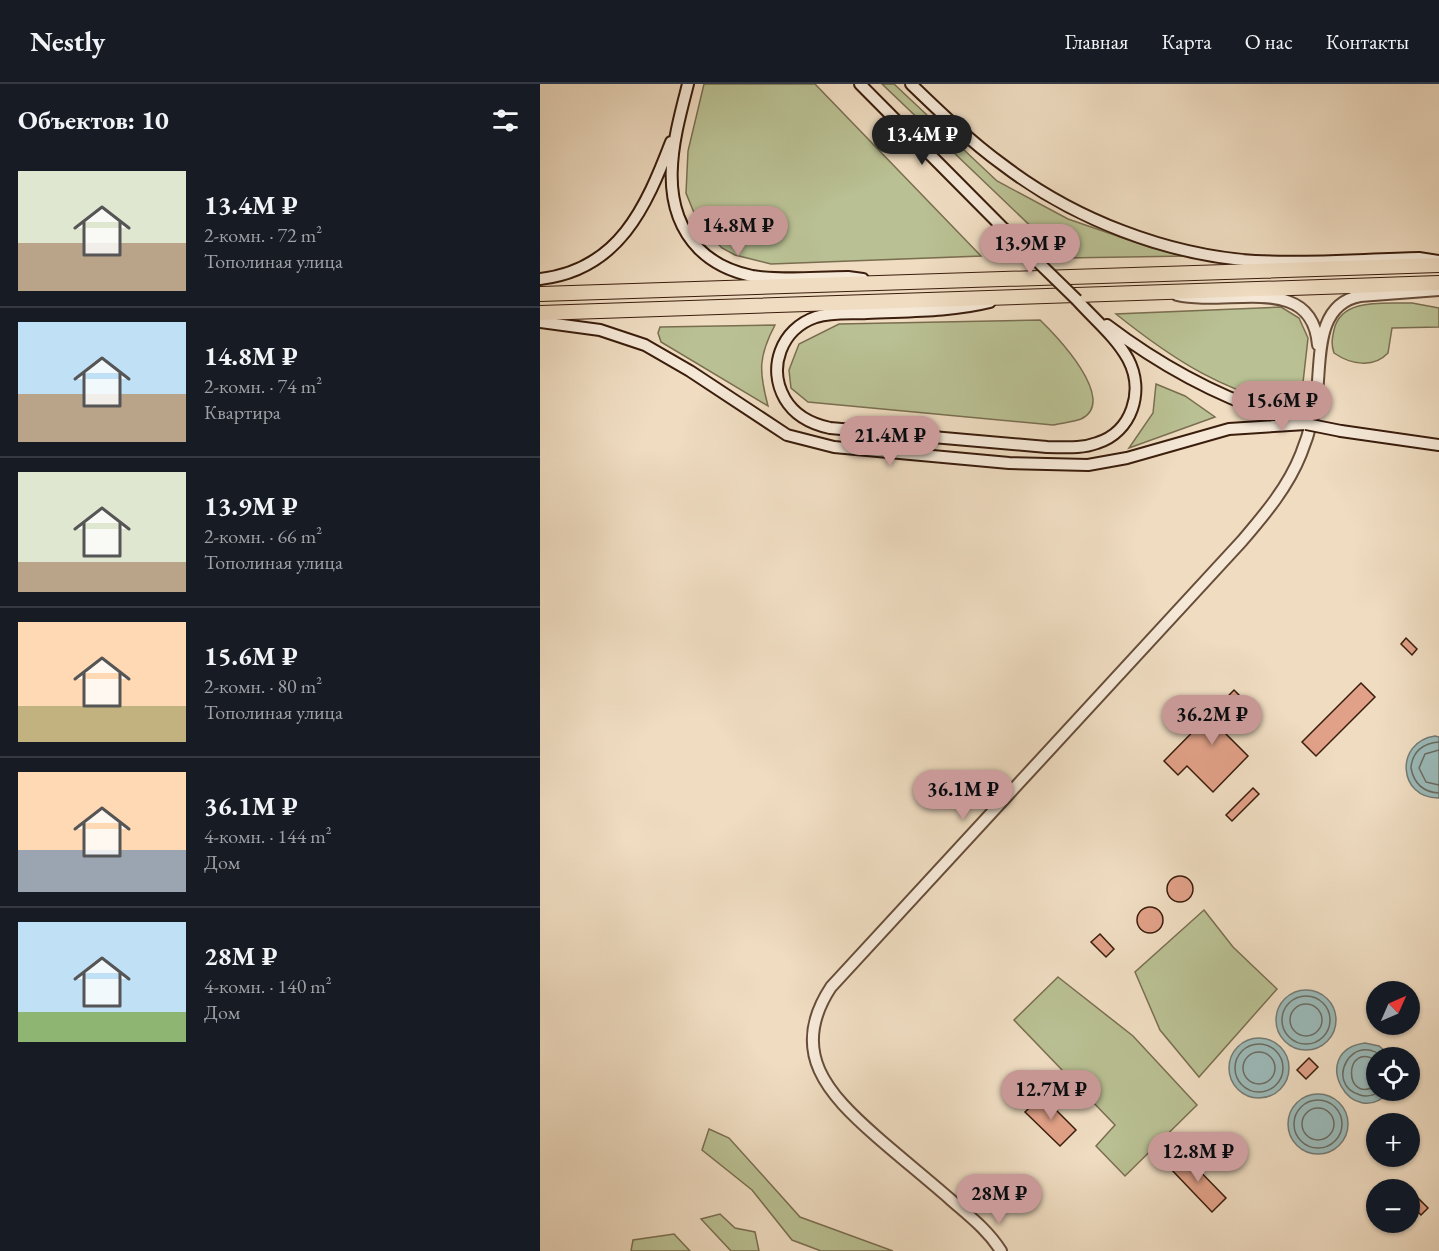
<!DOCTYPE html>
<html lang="ru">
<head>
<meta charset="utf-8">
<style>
	body { margin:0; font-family:"EB Garamond",serif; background:#242831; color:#f1f3f6; height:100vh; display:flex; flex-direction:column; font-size:22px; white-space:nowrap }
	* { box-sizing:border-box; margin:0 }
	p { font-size:20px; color:#9ea1a6 }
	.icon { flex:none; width:33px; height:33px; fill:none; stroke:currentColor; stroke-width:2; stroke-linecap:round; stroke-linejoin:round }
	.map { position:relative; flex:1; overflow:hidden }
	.panel { display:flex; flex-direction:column; background:#171b24; width:540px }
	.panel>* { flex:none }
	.needle { width:39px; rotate:45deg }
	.controls { position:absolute; left:826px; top:897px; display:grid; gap:12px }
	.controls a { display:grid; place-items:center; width:54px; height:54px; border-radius:50%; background:#171b24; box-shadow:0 2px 4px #0004; font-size:30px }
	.price { position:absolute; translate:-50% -51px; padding:0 14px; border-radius:21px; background:#c59692; color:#111; font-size:20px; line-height:39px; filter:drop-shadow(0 2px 3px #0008) }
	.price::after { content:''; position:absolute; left:50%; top:36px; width:18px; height:14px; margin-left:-9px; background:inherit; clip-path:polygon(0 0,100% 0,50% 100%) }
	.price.on { background:#222; color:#fff }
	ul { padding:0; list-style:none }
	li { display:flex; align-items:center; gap:18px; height:150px; padding:0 18px }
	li+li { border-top:2px solid #363941 }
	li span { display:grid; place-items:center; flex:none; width:168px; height:120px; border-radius:0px; color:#555 }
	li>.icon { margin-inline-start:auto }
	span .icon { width:72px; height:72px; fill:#fffc; stroke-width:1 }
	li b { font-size:26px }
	h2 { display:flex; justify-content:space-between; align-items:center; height:72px; padding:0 18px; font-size:26px }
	header { display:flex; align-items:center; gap:36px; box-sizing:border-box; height:84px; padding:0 30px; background:#171b24; border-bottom:2px solid #363941 }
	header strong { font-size:28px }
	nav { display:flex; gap:33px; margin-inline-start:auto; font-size:21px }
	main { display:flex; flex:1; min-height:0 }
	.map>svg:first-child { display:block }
	.green { fill:#b9c093; stroke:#7a6e50; stroke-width:1.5 }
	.water { fill:#9bbab9; stroke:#747b74; stroke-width:1.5 }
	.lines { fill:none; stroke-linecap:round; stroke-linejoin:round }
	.shore { stroke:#6a6c62; stroke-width:1.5 }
	.building { fill:#e1a188; stroke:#3a1d0c; stroke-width:1.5 }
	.tertiary-casing { stroke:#674d39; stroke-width:14 }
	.secondary-casing { stroke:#3a1d0c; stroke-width:14 }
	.trunk-casing { stroke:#3a1d0c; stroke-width:16 }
	.tertiary { stroke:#f5e8d7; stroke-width:10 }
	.secondary { stroke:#f5e8d7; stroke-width:10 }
	.trunk { stroke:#efdcc1; stroke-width:14 }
	.secondary-bridge-casing { stroke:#3a1d0c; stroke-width:14; stroke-linecap:butt }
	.secondary-bridge { stroke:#f5e8d7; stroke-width:10 }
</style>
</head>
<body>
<header>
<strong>Nestly</strong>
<nav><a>Главная</a><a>Карта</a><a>О нас</a><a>Контакты</a></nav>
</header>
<main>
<section class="panel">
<h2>Объектов: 10<svg class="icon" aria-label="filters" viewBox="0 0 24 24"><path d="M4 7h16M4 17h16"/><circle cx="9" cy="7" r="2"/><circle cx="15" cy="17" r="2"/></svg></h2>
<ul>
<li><span style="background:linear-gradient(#dfe7d0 60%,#b9a48a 0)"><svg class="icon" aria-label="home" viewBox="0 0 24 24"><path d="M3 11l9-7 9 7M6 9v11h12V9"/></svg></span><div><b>13.4M ₽</b><p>2-комн. · 72 m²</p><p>Тополиная улица</p></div></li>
<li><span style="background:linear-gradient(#bfe0f5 60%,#b9a48a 0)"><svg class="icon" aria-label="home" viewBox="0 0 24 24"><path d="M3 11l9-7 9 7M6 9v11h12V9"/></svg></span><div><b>14.8M ₽</b><p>2-комн. · 74 m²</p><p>Квартира</p></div></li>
<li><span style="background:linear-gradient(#dfe7d0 75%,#b9a48a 0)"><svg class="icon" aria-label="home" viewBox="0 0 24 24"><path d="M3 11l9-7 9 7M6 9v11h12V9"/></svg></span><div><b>13.9M ₽</b><p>2-комн. · 66 m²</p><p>Тополиная улица</p></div></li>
<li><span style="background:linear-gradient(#ffd9b3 70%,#c2b280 0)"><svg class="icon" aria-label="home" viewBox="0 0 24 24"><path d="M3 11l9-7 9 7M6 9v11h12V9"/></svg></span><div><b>15.6M ₽</b><p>2-комн. · 80 m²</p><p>Тополиная улица</p></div></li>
<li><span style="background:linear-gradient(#ffd9b3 65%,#9aa5b1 0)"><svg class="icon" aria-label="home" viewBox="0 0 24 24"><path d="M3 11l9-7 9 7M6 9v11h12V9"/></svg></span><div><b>36.1M ₽</b><p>4-комн. · 144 m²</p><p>Дом</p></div></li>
<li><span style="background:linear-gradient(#bfe0f5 75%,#8fb573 0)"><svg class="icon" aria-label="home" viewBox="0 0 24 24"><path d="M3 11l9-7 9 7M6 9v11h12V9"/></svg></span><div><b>28M ₽</b><p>4-комн. · 140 m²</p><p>Дом</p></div></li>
</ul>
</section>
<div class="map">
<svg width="899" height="1167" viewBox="0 0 899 1167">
	<rect width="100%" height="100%" fill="#efdcc1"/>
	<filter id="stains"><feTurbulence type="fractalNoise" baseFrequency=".00333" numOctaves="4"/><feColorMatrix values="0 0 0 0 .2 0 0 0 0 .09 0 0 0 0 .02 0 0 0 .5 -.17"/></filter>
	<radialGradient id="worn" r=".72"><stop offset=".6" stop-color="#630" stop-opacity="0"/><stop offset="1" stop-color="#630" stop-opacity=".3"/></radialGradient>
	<!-- green -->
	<path class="green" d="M164 0H275L441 172 231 180 195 171 182 164 159 141 146 109 148 67Z
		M342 0H354L457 97 528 135 612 164 649 172 524 174Z
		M872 219 899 224V243L852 244 848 269C833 285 810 280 794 269 791 260 792 255 794 246 801 213 846 220 872 219Z
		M741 223 759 234 768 254 760 325C684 308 636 278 576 230Z
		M500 236C516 251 579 317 541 335 533 338 522 339 513 341L268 318 251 304 249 286 259 260 299 240Z
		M235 241C218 273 219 288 228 322L121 258 118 249 120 243Z
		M616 300 645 312 675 333 589 364 613 329Z
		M664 826 693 863 737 905 659 993 620 946 595 888Z
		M518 893 593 952 657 1021 585 1092 556 1062 575 1041 474 936Z
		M169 1045 189 1054 260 1133 353 1167H281L252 1156 212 1106 162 1066Z
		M180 1130 195 1144 215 1148 219 1167H191L161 1135Z
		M134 1150 150 1167H91L93 1156Z"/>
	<!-- water -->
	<path class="water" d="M895 652 899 653V714C858 715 854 658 895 652Z
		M736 936a30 30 0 1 1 60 0a30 30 0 1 1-60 0Z
		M689 984a30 30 0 1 1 60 0a30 30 0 1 1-60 0Z
		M825 959 839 962 852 973 837 974V1006L850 1007C812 1050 766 967 825 959Z
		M748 1040a30 30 0 1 1 60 0a30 30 0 1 1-60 0Z"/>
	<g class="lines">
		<!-- shore -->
		<path class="shore" d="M899 658C883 659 872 668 871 684 874 700 883 708 899 709
			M899 666 885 670 879 684 886 698 899 701
			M742 936a24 24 0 1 1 48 0a24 24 0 1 1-48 0Z
			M750 936a16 16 0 1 1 32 0a16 16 0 1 1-32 0Z
			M695 984a24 24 0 1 1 48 0a24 24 0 1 1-48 0Z
			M703 984a16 16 0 1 1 32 0a16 16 0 1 1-32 0Z
			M837 977C803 955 803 1023 837 1001
			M842 1006C835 1011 828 1014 820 1011 783 1000 813 945 844 974
			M754 1040a24 24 0 1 1 48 0a24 24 0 1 1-48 0Z
			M762 1040a16 16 0 1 1 32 0a16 16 0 1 1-32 0Z"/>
	</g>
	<!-- building -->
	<path class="building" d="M866 554 877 565 872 571 861 560Z
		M821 599 835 613 776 672 762 658Z
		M694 606 708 620 682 646 708 672 673 708 647 682 638 691 624 677Z
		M713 704 719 710 692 737 686 731Z
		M627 805a13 13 0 1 1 26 0a13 13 0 1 1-26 0Z
		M597 836a13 13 0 1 1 26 0a13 13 0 1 1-26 0Z
		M560 850 574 865 566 873 551 858Z
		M769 974 778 983 766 995 757 986Z
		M502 1012 536 1046 520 1062 485 1028Z
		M643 1070 686 1114 672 1128 629 1083Z
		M874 1110 888 1124 881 1131 870 1120V1114Z"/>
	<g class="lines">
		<!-- tertiary casing -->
		<g class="tertiary-casing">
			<path id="tertiary" d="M637 211C689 223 772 188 778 261
				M461 1167C448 1146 428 1131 410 1115 386 1094 361 1074 337 1053 288 1010 248 968 291 903L702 457C725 430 748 403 761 370 769 350 775 328 777 308 781 273 776 220 820 212L899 206"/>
		</g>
		<!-- secondary casing -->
		<g class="secondary-casing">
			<path id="secondary" d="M148 0C134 54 115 120 159 165 173 179 193 188 212 192 242 197 277 193 308 193L323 195
				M320 0 463 144
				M371 0C400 28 430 57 463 81 534 135 626 171 715 177 769 180 825 175 879 174L899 177
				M0 195C79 186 106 123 131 58
				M450 218C410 228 368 227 327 229 310 230 292 228 276 233 241 245 227 284 245 315 255 332 271 340 290 344L507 363C524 363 541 365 557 359 592 348 605 307 588 275 576 253 554 235 537 216
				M0 238 60 246 105 261 150 287 247 351 294 363 469 379 548 381 587 374 689 345 766 340
				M567 241C625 285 685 317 755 337
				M801 347 899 361"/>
		</g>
		<!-- trunk casing -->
		<g class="trunk-casing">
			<path id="trunk" d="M0 210 899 181
				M0 229 899 199"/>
		</g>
		<!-- tertiary -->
		<use href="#tertiary" class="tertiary"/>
		<!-- secondary -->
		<use href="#secondary" class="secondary"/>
		<!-- trunk -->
		<use href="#trunk" class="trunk"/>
		<!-- secondary-bridge casing -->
		<g class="secondary-bridge-casing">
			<path id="secondary-bridge" d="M463 144 537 216
				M766 340 801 347"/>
		</g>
		<!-- secondary-bridge -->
		<use href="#secondary-bridge" class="secondary-bridge"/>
	</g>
	<rect width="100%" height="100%" filter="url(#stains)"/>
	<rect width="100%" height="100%" fill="url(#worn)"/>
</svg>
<div class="controls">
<a><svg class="needle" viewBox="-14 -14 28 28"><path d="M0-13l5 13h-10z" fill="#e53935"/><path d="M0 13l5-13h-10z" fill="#9ea1a6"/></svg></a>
<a><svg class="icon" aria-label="locate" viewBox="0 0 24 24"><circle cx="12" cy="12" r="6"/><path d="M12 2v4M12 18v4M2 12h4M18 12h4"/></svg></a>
<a>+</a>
<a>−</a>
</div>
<b class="price on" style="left:382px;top:82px">13.4M ₽</b>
<b class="price" style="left:198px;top:173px">14.8M ₽</b>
<b class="price" style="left:490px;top:191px">13.9M ₽</b>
<b class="price" style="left:742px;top:348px">15.6M ₽</b>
<b class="price" style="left:350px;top:383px">21.4M ₽</b>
<b class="price" style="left:672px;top:662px">36.2M ₽</b>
<b class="price" style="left:423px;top:737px">36.1M ₽</b>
<b class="price" style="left:511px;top:1037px">12.7M ₽</b>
<b class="price" style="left:658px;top:1099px">12.8M ₽</b>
<b class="price" style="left:459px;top:1141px">28M ₽</b>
</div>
</main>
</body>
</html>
